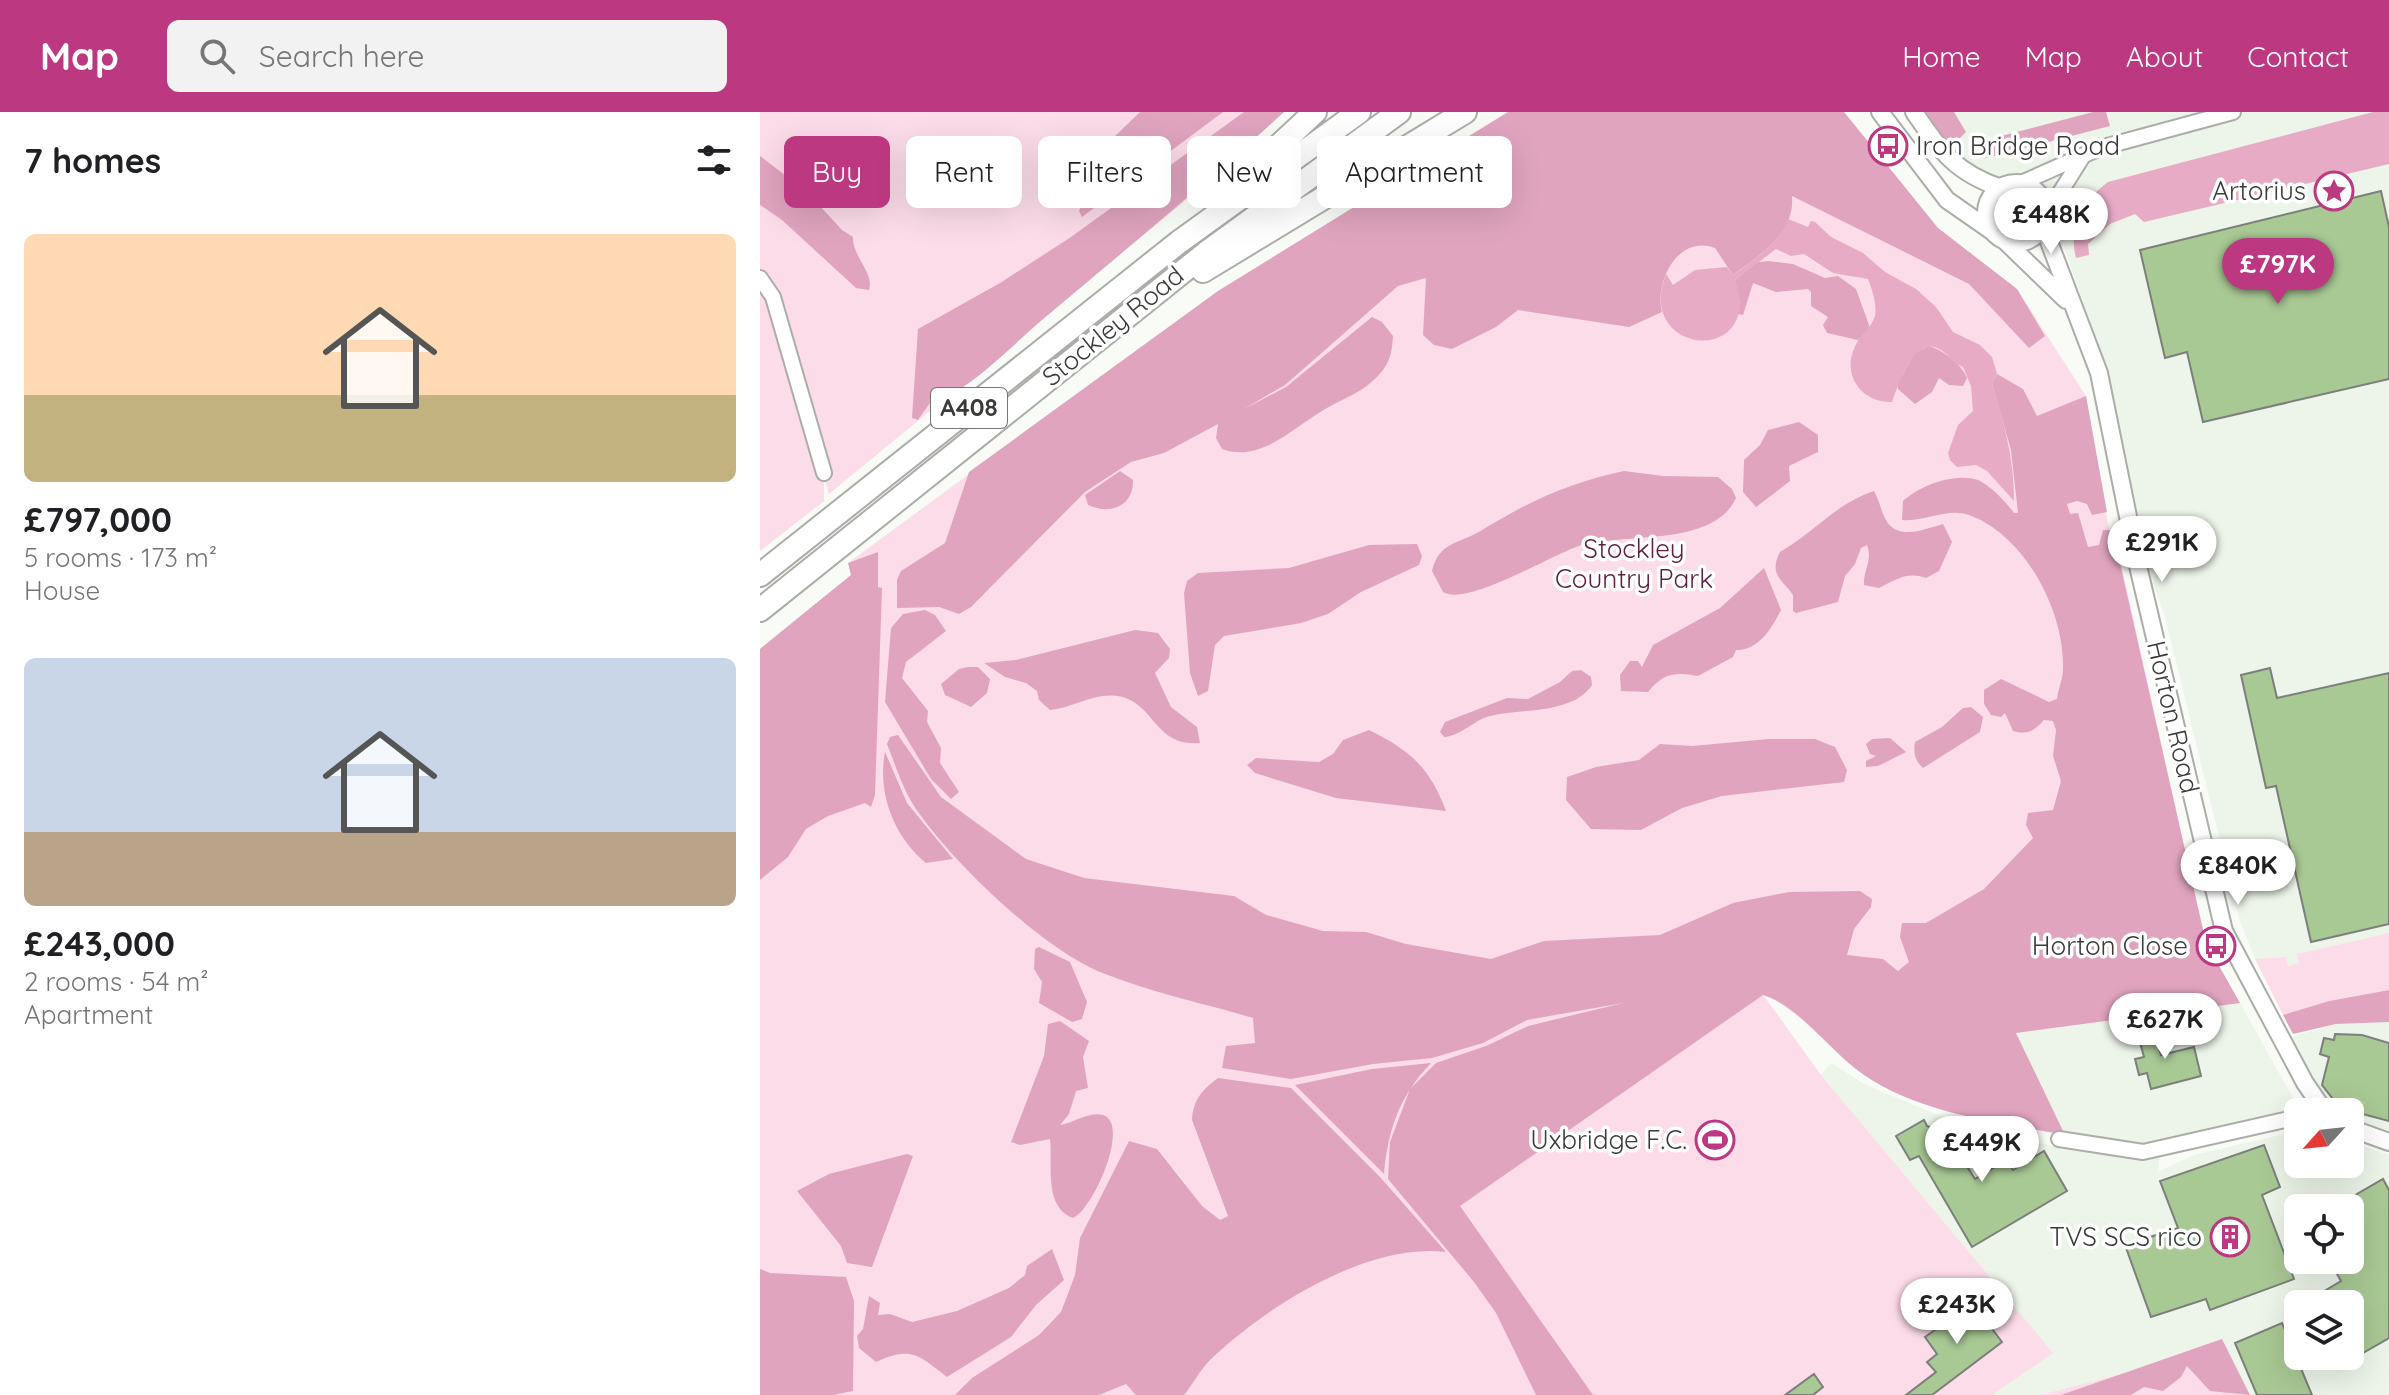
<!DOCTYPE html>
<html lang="en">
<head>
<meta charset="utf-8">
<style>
	body { margin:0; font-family:Quicksand,sans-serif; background:#f2f2f2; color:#202124; height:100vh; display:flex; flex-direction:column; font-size:30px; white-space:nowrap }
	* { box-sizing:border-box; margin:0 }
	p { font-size:26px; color:#757577 }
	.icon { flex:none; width:44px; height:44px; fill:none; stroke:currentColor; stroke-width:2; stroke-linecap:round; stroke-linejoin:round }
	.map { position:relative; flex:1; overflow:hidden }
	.sheet { display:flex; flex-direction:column; background:#fff; width:760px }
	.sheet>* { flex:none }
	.hud { position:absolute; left:24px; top:24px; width:760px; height:72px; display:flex; gap:16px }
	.needle { width:52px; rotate:243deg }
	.controls { position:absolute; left:1524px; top:986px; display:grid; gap:16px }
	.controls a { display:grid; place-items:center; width:80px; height:80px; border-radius:12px; background:#fff; box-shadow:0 8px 32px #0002; font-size:40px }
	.price { position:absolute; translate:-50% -68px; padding:0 18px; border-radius:28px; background:#fff; color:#222; font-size:26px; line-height:52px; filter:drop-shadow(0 2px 4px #0008) }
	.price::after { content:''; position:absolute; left:50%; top:48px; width:24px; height:18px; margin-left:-12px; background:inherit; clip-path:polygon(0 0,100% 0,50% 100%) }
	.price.selected { background:#bc3982; color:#fff }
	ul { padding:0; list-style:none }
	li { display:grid; align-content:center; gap:16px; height:424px; padding:0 24px }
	li span { display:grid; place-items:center; height:248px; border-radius:12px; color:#555 }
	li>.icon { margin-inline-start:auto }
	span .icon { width:144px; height:144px; fill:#fffc; stroke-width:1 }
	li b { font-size:34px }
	h2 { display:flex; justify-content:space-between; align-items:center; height:96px; padding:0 24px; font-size:34px }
	.tag { padding:0 28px; border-radius:12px; background:#fff; box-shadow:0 8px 32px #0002; font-size:28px; line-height:72px }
	.tag.selected { background:#bc3982; color:#fff }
	header { display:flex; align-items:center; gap:48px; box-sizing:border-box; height:112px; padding:0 40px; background:#bc3982; color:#fff }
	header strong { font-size:38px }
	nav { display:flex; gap:44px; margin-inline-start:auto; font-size:28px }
	.search { width:560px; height:72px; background:#f2f2f2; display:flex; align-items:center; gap:20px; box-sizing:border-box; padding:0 28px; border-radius:12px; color:#757577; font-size:30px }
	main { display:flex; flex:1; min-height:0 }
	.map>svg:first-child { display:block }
	.built { fill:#edf4e9; fill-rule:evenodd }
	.green { fill:#fcdce9 }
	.forest { fill:#e0a4bf }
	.water { fill:#e8abc6 }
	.building { fill:#a8c894; stroke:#7c7f7b; stroke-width:2 }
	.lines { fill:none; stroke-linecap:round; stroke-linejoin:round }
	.minor-casing { stroke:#abada9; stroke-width:18 }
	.tertiary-casing { stroke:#abada9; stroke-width:20 }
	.primary-casing { stroke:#abada9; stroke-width:26 }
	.minor { stroke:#fff; stroke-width:14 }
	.tertiary { stroke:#fff; stroke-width:16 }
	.primary { stroke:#fff; stroke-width:22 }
	.labels { text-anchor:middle; stroke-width:7; stroke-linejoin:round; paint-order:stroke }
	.shield { fill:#fff; stroke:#757674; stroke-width:2 }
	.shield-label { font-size:24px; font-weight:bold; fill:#3a3b39 }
	.poi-label { font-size:26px; fill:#3a3b39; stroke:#fff; text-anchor:end }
	.street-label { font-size:26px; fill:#3a3b39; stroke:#fff }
	.park-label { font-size:26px; fill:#621c42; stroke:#fff }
</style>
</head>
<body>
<header>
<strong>Map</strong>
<div class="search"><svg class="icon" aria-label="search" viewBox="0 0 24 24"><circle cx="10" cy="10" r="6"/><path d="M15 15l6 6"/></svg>Search here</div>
<nav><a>Home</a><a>Map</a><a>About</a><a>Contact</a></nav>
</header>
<main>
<section class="sheet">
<h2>7 homes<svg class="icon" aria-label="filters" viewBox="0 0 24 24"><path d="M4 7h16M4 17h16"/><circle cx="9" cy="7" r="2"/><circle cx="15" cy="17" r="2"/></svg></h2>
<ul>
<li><span style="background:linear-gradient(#ffd9b3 65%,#c2b280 0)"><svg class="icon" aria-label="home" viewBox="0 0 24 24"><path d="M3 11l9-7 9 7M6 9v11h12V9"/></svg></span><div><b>£797,000</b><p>5 rooms · 173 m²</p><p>House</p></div></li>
<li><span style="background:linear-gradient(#c9d6e8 70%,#b9a48a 0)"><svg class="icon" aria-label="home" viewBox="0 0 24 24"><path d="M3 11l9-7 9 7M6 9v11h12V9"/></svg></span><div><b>£243,000</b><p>2 rooms · 54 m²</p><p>Apartment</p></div></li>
</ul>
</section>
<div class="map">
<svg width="1629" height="1283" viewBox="0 0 1629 1283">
	<rect width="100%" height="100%" fill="#f9fbf7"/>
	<!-- built -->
	<path class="built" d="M1158 0H1629V821L1538 842 1539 852 1528 854 1525 846 1495 847 1479 806 1405 505 1390 462 1348 260 1286 84 1269 70 1240 71 1216 64Z
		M1480 891 1538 995 1535 1002 1401 1029 1398 1060 1434 1043 1538 1019V1052H1590V1030L1629 1043V1283H1490L1462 1227 1366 1261 1280 1283H1232L1292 1241 1061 963 1071 951 1104 972 1206 1015 1311 1038 1256 921ZM1538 1096H1590V1148H1538ZM1538 1192H1590V1244H1538Z
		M1629 910V1025L1590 1011V1000H1570L1523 927 1576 912Z"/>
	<!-- green -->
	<path class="green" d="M0 0H524L448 70 69 382 64 365V389L0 439Z
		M748 0H1084L1178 116 1257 177 1326 284 1349 417 1355 425 1446 831 1480 891 1256 921 1228 1008C1180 996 1148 992 1106 964 1076 944 1032 890 1004 884L1061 963 1293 1241 1232 1283H0V537L91 463 88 451 458 179Z
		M1629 821V878L1569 889 1523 903 1495 847 1526 845 1528 854 1539 851 1537 842Z
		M1462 1227 1489 1283H1280L1366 1261Z"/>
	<!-- forest -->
	<path class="forest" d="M380 0H463L322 105 319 99 351 28Z
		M484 0H524C445 72 364 139 282 208 251 234 208 281 170 291L158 308 152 306 158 217 240 171 311 125Z
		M748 0H1084L1178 116 1257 177 1285 224 1269 236 1209 172 1032 84C1035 122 1001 142 973 163L955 136C918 122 894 170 902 200L869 215 758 198 736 215 692 237 674 233 663 223 666 166 638 174 525 273 484 297 526 275 612 205 622 210 633 224C632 238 631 247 623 258 605 281 584 285 562 299 533 316 500 351 462 337L456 326 458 312 404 341 371 350 325 380 211 495 199 502 179 495 137 496V468L141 459 185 431 209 360 458 179Z
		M1166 0H1194L1206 20 1198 28 1186 30Z
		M1333 0H1346L1350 14 1226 46 1222 29Z
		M0 44 47 80 82 118 93 125C92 144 115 162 109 178L96 176 22 108 0 93Z
		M1009 149 1033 152 1065 166 1078 164 1096 177 1109 213 1108 220 1098 228 1067 221 1063 213 1068 205 1051 194V180L1048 177 1016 180 993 171 983 203 977 202 980 191 975 168 998 150Z
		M1169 234C1183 238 1202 253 1207 266L1203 274 1189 273 1179 266 1172 280 1155 292 1138 277V271L1155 240Z
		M1237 262 1263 277 1277 304 1326 284 1347 400 1332 403 1327 392 1317 389 1307 392 1310 402 1318 401 1328 435 1339 433 1343 418H1349L1354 425 1446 831 1480 891 1256 921 1305 1023C1236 1010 1162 1002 1104 963 1070 940 1040 894 1003 883L700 1094 833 1283H776L736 1201 714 1170 628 1067 630 1030 650 977 676 951 726 934 768 914 863 891 767 908 723 931 672 946 613 952 531 967 462 956 466 934 495 931 493 906C443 891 389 880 340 860 280 835 190 748 154 694 142 675 135 652 127 632L130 625 138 623 181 685 266 747 324 766 474 784 506 803 563 819 606 820 646 832 731 847 784 829 900 823 973 791 1029 780 1100 779 1112 787 1111 795 1094 817 1087 843 1123 847 1138 859 1149 850 1140 825 1142 811H1166L1224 777 1273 726 1266 713 1268 701 1293 698 1301 669 1293 644 1296 618 1293 609 1284 608C1274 619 1268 623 1253 619L1245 601 1241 605 1231 603 1224 592V578L1241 567 1289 590 1297 587C1298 577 1303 567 1303 557 1305 500 1265 423 1209 403 1189 395 1163 410 1142 408L1143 389C1159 374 1194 360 1218 368 1230 373 1247 391 1254 401H1258L1251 338 1232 271Z
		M1039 310 1058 323V340L1029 354 1030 369 996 395 983 380 984 348 1000 333 1008 318Z
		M360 359 373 368C374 395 349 403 328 393L325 383Z
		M864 359 903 364 958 365 972 377 976 386C953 436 863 420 819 434 791 443 707 495 683 480L672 459C679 429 700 432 722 418 770 389 808 371 864 359Z
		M1114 379C1119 388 1120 395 1124 404 1135 431 1164 417 1183 412L1192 430 1179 459 1166 466C1147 459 1135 468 1119 476L1104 473C1103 458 1113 449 1107 433L1101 436 1095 452 1085 464 1078 490 1036 501 1033 499V483C1023 468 1008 463 1020 440 1053 421 1077 391 1114 379Z
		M657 432 662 444 659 453 601 480 568 502 541 511 464 524 455 533 448 579 438 584 430 561 424 481 427 469 438 461 529 456 609 433Z
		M118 440V475L122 476 115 683 111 695 105 691 68 704 46 717 28 745 0 768V537L91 463 88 451Z
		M1004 456 1021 498C1011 517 999 538 976 538L973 545 938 564C916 560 904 560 888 580L861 579 860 563 870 549H878L882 555 893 533 960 496Z
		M165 498 175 503 186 519 146 550 142 566 168 599 167 610 181 636 180 651 199 680 191 687 171 667 125 590 131 516 143 502Z
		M375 518 398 521 410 537 409 546 395 561 411 595 437 615 440 631C393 635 395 589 357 584 333 581 313 596 290 598L279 588 277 579 266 571 245 565 224 551 256 548Z
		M208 555H218L230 567 227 581 211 595 185 583 181 572 199 557Z
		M821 558 831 565 832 573C812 603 761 596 730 604 714 608 701 624 684 625L680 620 685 610 747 586 768 587 800 570 812 559Z
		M1211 595 1223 605 1220 620 1163 656C1155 649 1153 640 1155 630L1182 615 1203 596Z
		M609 618C650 638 670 656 686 699L576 686 495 661 487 653 496 646 559 650 573 642 583 628Z
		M1130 626 1146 640 1118 654 1106 655V649L1116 644 1110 642 1106 632 1112 627Z
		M1009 627H1055L1075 635 1087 658 1084 670 962 684 922 696 881 718 831 717 806 688 807 665 836 655 879 648 900 632 932 634Z
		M125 640 147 691 193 747 166 751C134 725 117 681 125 640Z
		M279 835 310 850 327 890 322 907 312 910 279 891 282 870 274 857 275 837Z
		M1629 878V910L1576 912 1533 922 1523 903 1569 889Z
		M300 909 329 929 323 945 328 976 316 979 309 1002 300 1013C313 1011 329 999 343 1003 371 1012 333 1098 313 1106 283 1095 293 1052 290 1027L260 1033 251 1030 284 944 288 912Z
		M671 951C640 984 628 1016 624 1062L535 973 612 957Z
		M458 966 531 976 620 1065 686 1140C608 1130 505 1195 450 1248 440 1258 433 1272 424 1283H376L366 1272 339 1283H195L212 1266 279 1223 301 1200 315 1163 320 1126 369 1029 397 1037 442 1094 460 1108 468 1104 432 1008C433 988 442 978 458 966Z
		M147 1042 153 1044 112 1155 87 1151 81 1134 37 1079 69 1062Z
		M292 1137 304 1168 276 1193 251 1225 187 1265C158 1243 152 1234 116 1250L99 1236 97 1224 103 1217 109 1184 120 1191 118 1203 130 1202 152 1210 197 1199 249 1176 265 1163 267 1154Z
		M0 1157 10 1161 86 1165 94 1189 93 1279 73 1283H0Z
		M1462 1227 1490 1283 1450 1279 1427 1254 1421 1265 1403 1279 1384 1275 1371 1283H1301Z"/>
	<!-- water -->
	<path class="water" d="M1613 0H1629V52L1384 110 1375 102 1350 112 1328 132 1329 143 1316 146C1308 113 1322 90 1348 70Z
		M1028 107 1048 115 1051 109 1055 110 1071 125 1103 141 1125 160 1156 177 1176 195 1193 220 1220 233 1232 245 1237 262 1232 271C1244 310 1254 347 1254 389L1227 359 1216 353 1197 355 1190 348 1188 341 1198 313 1213 299 1211 274 1203 255C1192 251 1189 242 1179 237 1154 223 1138 274 1132 290 1099 291 1079 259 1098 229 1103 220 1112 215 1115 204 1117 192 1112 177 1108 167L1073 161 1044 142 1031 144 1016 137 975 168C977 176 980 184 980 192 977 253 877 234 906 162L913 173 935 158 967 155 973 163C995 147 1020 131 1028 107Z"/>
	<!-- building -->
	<path class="building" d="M1621 79 1629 115V267L1443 310 1427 240 1405 246 1380 138Z
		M1510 556 1517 586 1629 561V812L1551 830 1516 674 1506 676 1481 563Z
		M1392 911 1401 943 1434 935 1441 964 1391 977 1387 961 1379 963 1375 947 1384 945 1376 916Z
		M1575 922 1602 923 1629 931V1009L1580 996 1562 973 1569 945 1560 942 1564 926 1574 928Z
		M1164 1008 1167 1014 1187 1023 1215 1067 1246 1048 1253 1058 1284 1039 1307 1079 1212 1135 1159 1044 1150 1048 1136 1024Z
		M1504 1033 1520 1075 1502 1083 1534 1167 1450 1198 1446 1187 1391 1205 1365 1133 1418 1116 1400 1069Z
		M1623 1067 1629 1078V1226L1603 1241 1590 1219V1192H1575L1566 1178 1581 1169 1569 1148H1590V1096H1573Z
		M1208 1185 1242 1230 1172 1283H1146L1176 1260 1167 1250 1177 1242 1165 1225 1179 1215 1175 1210Z
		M1522 1211 1552 1283H1497L1475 1231Z
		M1054 1262 1063 1275 1053 1283H1025Z"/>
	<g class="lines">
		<!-- minor casing -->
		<g class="minor-casing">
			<path id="minor" d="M1259 72 1340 36 1473 0
				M1286 103 1323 44
				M0 166 13 185 64 361
				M1299 1027 1383 1040 1538 1005"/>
		</g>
		<!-- tertiary casing -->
		<g class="tertiary-casing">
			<path id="tertiary" d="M1120 0 1187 88 1233 120
				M1154 0C1181 39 1194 60 1241 76
				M1226 101a30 30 0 1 1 60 0a30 30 0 1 1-60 0Z
				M1283 114 1339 261 1378 454 1464 819 1545 971 1565 1000
				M1245 129 1306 188
				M1590 1016 1629 1030"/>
		</g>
		<!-- primary casing -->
		<g class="primary-casing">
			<path id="primary" d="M468 81 555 0
				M443 159 705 0
				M0 463 419 130 599 0
				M0 498 446 141 639 0"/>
		</g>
		<!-- minor -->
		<use href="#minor" class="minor"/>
		<!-- tertiary -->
		<use href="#tertiary" class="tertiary"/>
		<!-- primary -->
		<use href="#primary" class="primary"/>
	</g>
	<!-- icons -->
	<defs>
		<g id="bus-ring" transform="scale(2)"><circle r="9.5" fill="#fff" stroke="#bc3982" stroke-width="1.5"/><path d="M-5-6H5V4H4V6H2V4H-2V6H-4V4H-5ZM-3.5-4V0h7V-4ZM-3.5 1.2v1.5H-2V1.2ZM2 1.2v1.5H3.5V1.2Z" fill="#bc3982"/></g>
		<g id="sight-ring" transform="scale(2)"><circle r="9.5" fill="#fff" stroke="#bc3982" stroke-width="1.5"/><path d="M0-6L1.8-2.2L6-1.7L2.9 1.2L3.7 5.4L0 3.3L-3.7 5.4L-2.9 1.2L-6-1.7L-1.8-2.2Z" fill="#bc3982"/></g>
		<g id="stadium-ring" transform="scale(2)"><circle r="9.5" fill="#fff" stroke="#bc3982" stroke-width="1.5"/><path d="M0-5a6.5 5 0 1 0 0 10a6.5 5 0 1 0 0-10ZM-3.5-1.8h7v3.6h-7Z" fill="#bc3982"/></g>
		<g id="building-ring" transform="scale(2)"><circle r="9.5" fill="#fff" stroke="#bc3982" stroke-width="1.5"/><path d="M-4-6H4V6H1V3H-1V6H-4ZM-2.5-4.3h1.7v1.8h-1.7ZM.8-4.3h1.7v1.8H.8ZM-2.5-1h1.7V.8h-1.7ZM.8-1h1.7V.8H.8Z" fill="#bc3982"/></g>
	</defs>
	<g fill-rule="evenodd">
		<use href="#bus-ring" x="1128" y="34"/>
		<use href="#sight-ring" x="1574" y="79"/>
		<use href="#bus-ring" x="1456" y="834"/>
		<use href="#stadium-ring" x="955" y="1028"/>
		<use href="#building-ring" x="1470" y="1125"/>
	</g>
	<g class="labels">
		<!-- shield labels -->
		<rect class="shield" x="171" y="276" width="76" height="40" rx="6"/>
		<g class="shield-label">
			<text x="209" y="304">A408</text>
		</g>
		<!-- poi labels -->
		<g class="poi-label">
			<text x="1156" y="43" text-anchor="start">Iron Bridge Road</text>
			<text x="1546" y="88">Artorius</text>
			<text x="1428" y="843">Horton Close</text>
			<text x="927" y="1037">Uxbridge F.C.</text>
			<text x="1442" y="1134">TVS SCS rico</text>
		</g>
		<!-- street labels -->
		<g class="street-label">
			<text transform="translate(353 214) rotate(-39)" y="9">Stockley Road</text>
			<text transform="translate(1413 605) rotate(77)" y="9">Horton Road</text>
		</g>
		<!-- park labels -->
		<g class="park-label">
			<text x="874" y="446">Stockley<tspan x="874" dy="30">Country Park</tspan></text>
		</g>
	</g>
</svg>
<div class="controls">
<a><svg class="needle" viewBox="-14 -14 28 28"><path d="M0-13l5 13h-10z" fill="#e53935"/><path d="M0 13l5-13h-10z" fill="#757577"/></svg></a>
<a><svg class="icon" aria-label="locate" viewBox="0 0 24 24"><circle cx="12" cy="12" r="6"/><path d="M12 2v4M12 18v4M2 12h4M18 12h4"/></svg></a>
<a><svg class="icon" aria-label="layers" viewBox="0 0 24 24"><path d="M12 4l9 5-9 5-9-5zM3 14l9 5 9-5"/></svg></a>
</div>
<b class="price" style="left:1291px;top:144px">£448K</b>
<b class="price selected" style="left:1518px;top:194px">£797K</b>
<b class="price" style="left:1402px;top:472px">£291K</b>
<b class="price" style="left:1478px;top:795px">£840K</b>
<b class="price" style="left:1405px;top:949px">£627K</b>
<b class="price" style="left:1222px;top:1072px">£449K</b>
<b class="price" style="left:1197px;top:1234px">£243K</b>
<div class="hud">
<a class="tag selected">Buy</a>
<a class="tag">Rent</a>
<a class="tag">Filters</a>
<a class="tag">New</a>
<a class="tag">Apartment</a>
</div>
</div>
</main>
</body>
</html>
